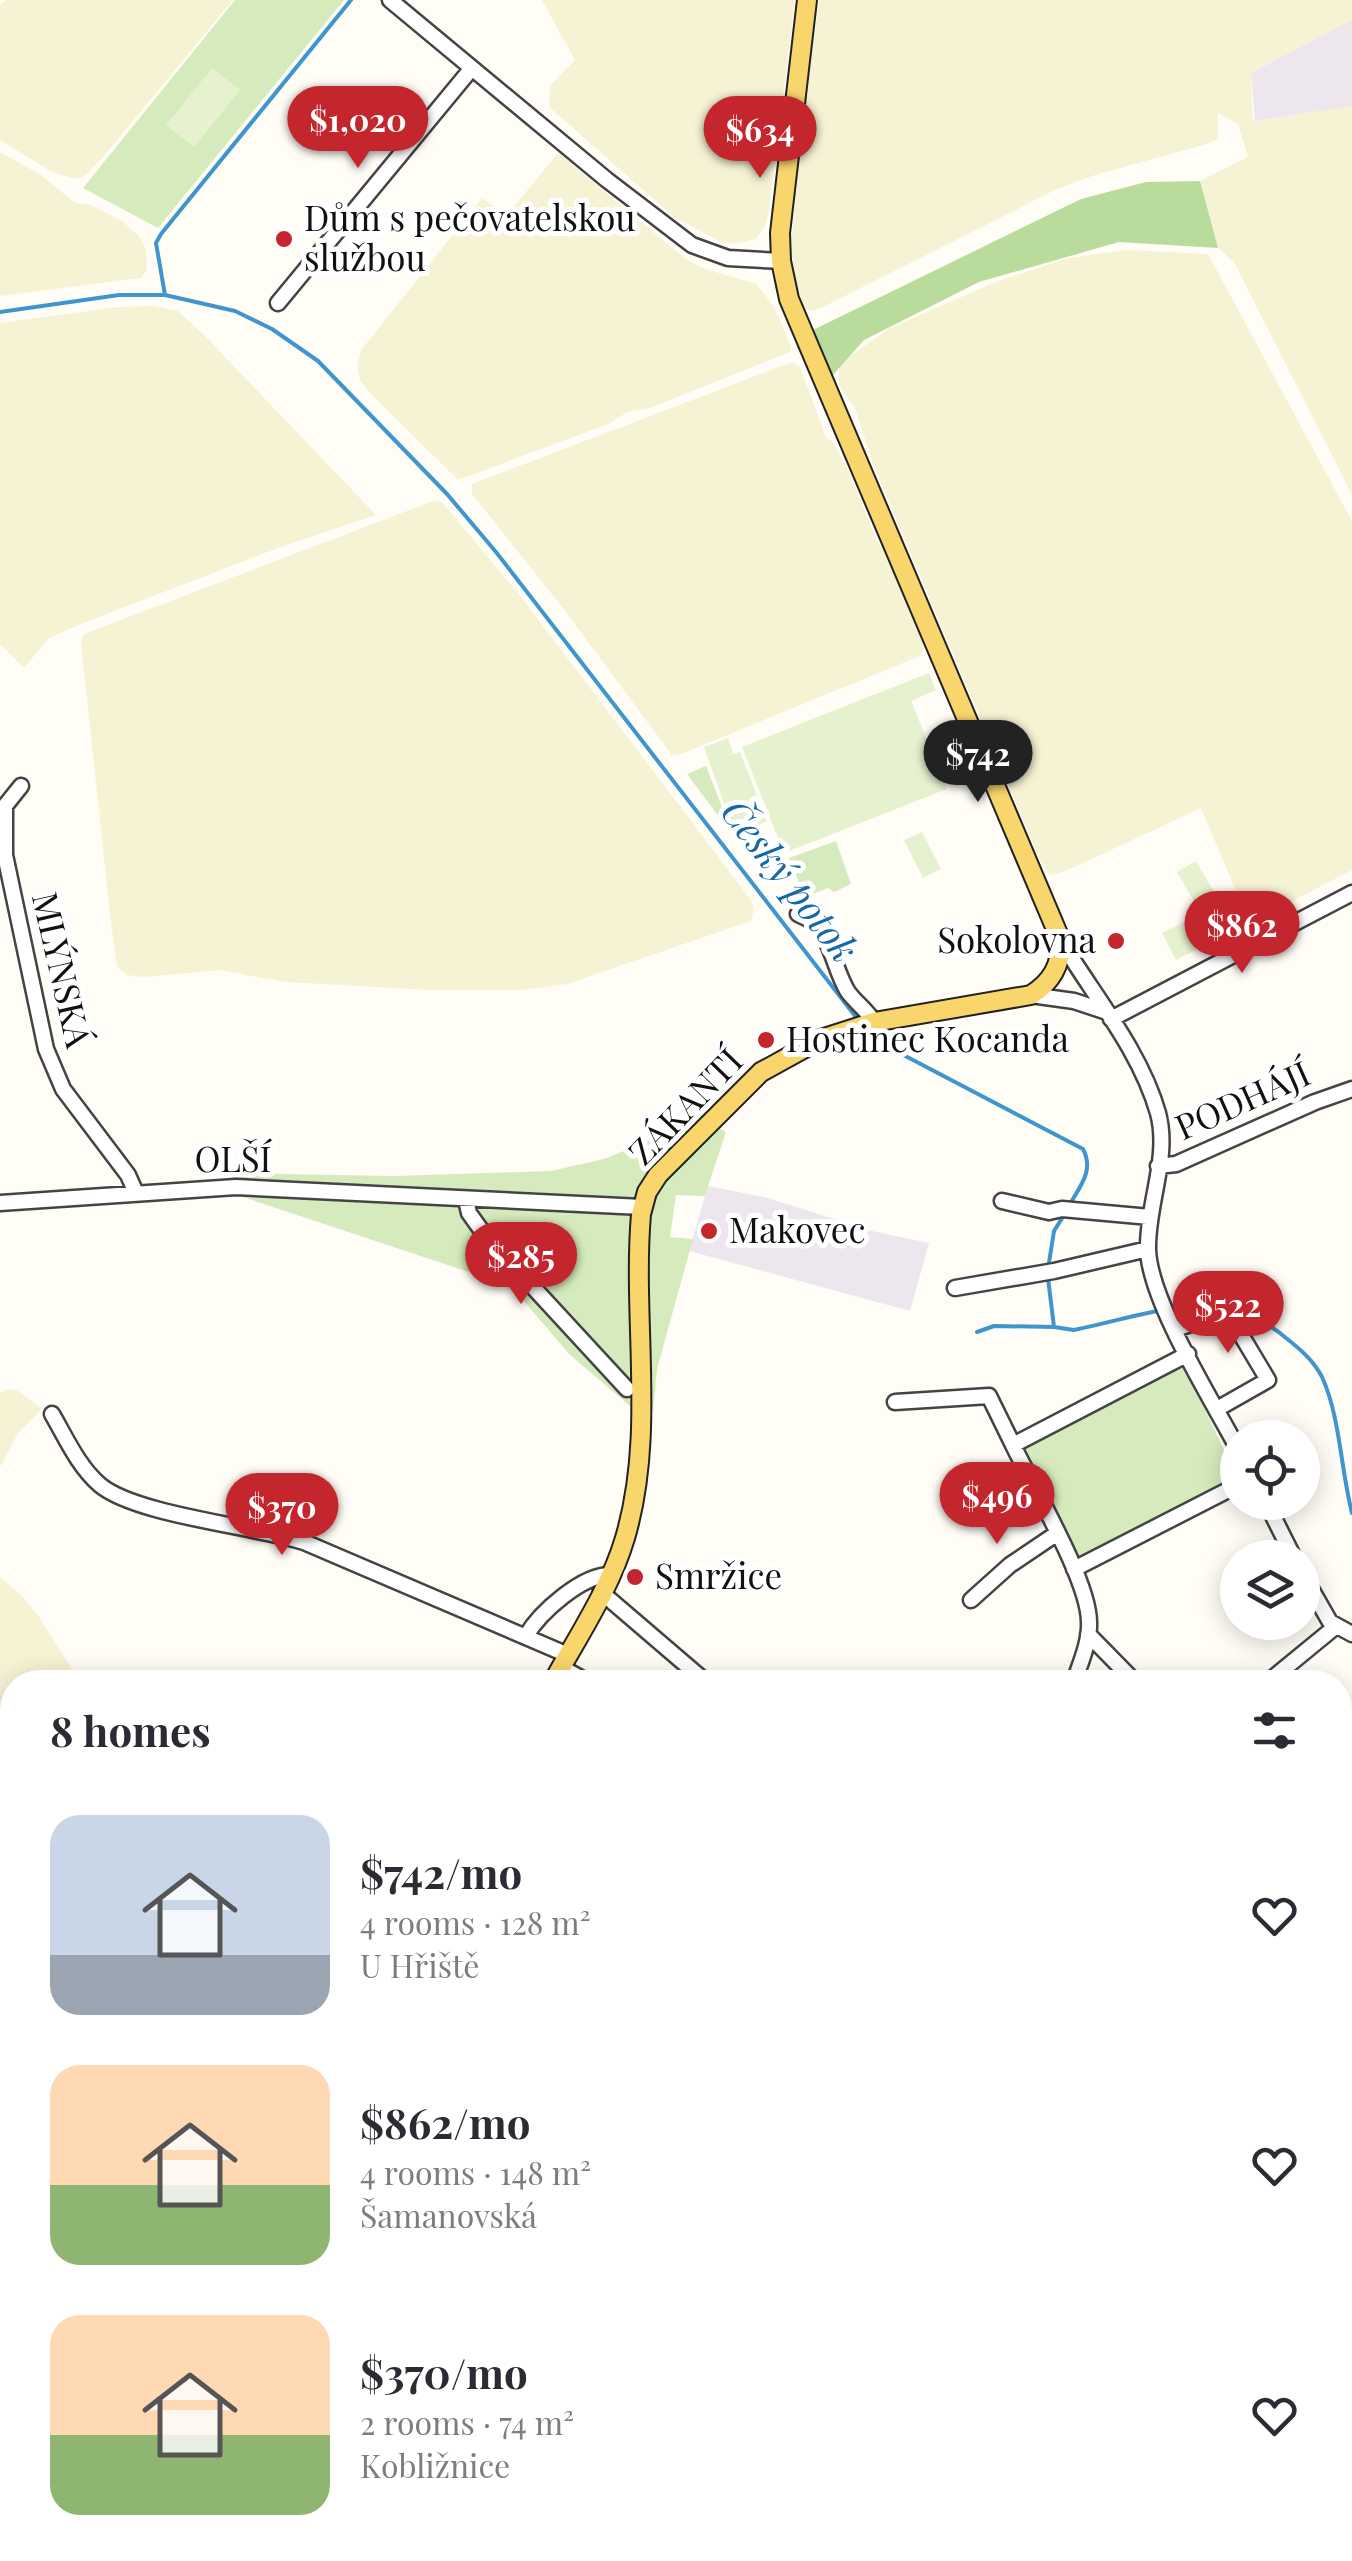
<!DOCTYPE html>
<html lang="en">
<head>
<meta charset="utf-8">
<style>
	body { margin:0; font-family:"Playfair Display",serif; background:#f2f2f3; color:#2b2b33; height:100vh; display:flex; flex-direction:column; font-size:38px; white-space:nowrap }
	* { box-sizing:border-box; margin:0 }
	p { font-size:32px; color:#7c7c81 }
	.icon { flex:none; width:55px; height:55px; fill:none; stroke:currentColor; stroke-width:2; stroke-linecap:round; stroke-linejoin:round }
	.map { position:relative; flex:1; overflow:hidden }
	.sheet { position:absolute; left:0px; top:1670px; width:1352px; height:892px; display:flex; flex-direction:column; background:#fff; border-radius:40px 40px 0 0; box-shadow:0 5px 25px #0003 }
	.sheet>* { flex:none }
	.tools { position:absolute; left:1220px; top:1420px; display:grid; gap:20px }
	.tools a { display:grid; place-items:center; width:100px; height:100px; border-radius:50%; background:#fff; box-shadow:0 5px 25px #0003; font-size:50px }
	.price { position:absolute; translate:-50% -85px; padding:0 22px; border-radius:35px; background:#c4262e; color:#fff; font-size:32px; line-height:65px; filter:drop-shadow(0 2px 5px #0008) }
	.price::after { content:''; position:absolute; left:50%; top:60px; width:30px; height:22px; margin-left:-15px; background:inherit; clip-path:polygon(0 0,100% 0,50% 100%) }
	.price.selected { background:#222; color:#fff }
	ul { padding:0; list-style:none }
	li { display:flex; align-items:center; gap:30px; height:250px; padding:0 50px }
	li span { display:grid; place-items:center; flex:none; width:280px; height:200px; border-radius:30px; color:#555 }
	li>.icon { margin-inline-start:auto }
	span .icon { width:120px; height:120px; fill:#fffc; stroke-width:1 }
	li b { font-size:42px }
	h2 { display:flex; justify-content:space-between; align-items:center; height:120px; padding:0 50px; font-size:42px }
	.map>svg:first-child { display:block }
	.industrial { fill:#eee6ef }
	.farmland { fill:#f6f3d4 }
	.green { fill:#d5ebbd }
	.forest { fill:#b9dc9c }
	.pitch { fill:#e6f2cf }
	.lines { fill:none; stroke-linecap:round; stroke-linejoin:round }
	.stream { stroke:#3f96cf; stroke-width:4 }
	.minor-casing { stroke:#444; stroke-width:19 }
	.major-casing { stroke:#222; stroke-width:22 }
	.minor { stroke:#fff; stroke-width:14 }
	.major { stroke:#f9d66b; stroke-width:18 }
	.poi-dot { fill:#c4262e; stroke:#fff; stroke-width:4 }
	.labels { text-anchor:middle; stroke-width:10; stroke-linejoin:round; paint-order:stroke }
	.poi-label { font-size:35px; fill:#111; stroke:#fff; text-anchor:start }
	.street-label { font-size:35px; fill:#111; stroke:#fff }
	.water-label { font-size:38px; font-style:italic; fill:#1768a6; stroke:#fff }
</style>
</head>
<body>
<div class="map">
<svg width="1352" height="2561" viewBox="0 0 1352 2561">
	<rect width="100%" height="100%" fill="#fffdf5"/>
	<!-- industrial -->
	<path class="industrial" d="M1352 18V106L1255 122 1251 73Z
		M708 1186 768 1198 872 1231 929 1243 910 1311 689 1251Z"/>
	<!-- farmland -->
	<path class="farmland" d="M6 0H233L103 157 83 177 77 179 52 172 0 140V5Z
		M542 0H795L769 210 765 226 756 239 733 244 721 242 674 217 549 107 550 86 575 60Z
		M819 0H1352V20L1251 73 1253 121 1248 122 1352 106V495L1234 262 1218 248 1210 227 1200 181 1248 157 1238 124 1218 113V139L1207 144 1095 175 1057 189 823 307 810 311 803 307 797 291 791 249 801 136Z
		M0 152 41 175 75 203 91 205 122 221 139 236 146 249 147 269 141 278 0 296Z
		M558 153 686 259 705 269 757 284 774 307 791 346 790 352 650 408 627 412 611 423 458 480 370 393 360 381 357 365 362 349 482 198 507 215Z
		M1127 250 1208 254 1352 521V870L1262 917 1251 918 1243 908 1201 808 1066 871 1050 875 1040 860 874 467 855 408 839 385V369L843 361 890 328 998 281 1069 258Z
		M153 306 178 311 204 335 376 515 278 548 86 622 49 638 24 668 0 644V323L118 307Z
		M792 362 800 367 826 437 833 442 851 476 876 539 883 548 920 633 924 649 920 656 681 754 672 755 562 607 472 494V484Z
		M433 501 442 502 521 597 689 818 750 899 754 908 751 921 567 984 522 990H430L286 982 220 970 144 977 126 975 117 966 111 923 81 643 84 634Z
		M8 1389 18 1391 42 1409 18 1433 0 1467V1393Z
		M0 1577 23 1597 39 1617 80 1682H12V2348L0 2356Z
		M1340 1966 1352 1976V2238L1340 2255Z
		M1352 2243V2416L1340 2436V2260Z
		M0 2475 12 2480V2550H118L113 2561H0Z
		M1340 2541 1352 2546V2561H1151L1154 2550H1340Z
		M146 2550H329L357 2561H139Z
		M688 2550H896L915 2561H686Z
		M919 2550H1146L1142 2561H937Z"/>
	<!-- green -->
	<path class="green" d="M235 0H344L158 228 83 188Z
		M706 766 730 828 728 829 687 774Z
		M836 841 851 884 834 892 828 888 805 897 789 858Z
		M703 1119 726 1132 705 1196 676 1195 670 1237 693 1239 657 1369 653 1410 631 1407 569 1354 511 1286 231 1193 232 1173 395 1176 551 1171 604 1159Z
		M1184 1366 1237 1477 1077 1558 1021 1448Z
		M1352 2416V2546L1340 2541V2436Z
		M355 2550H573L569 2561H373L354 2554Z
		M592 2550 669 2555 668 2561H588Z"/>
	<!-- forest -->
	<path class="forest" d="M1200 181 1218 248 1119 242 979 282 864 340 832 376 813 330 1081 199 1146 182Z"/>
	<!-- pitch -->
	<path class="pitch" d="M212 68 240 90 194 147 166 125Z
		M929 673 936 690 911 701 947 789 784 853 742 747Z
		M728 738 733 753 728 755 740 752 767 821 735 834 704 747Z
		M922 832 941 869 923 878 904 840Z
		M1196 861 1217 897 1198 908 1177 872Z
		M1215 907 1229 933 1176 960 1162 933Z"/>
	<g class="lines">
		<!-- stream -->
		<path class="stream" d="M165 295 156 243 161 234 351 0
			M0 312 119 295H165L235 311 272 329 318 361 447 494 496 552 859 1021
			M869 1031 892 1049 1083 1149C1094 1170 1081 1185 1070 1204
			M1048 1269 1054 1231 1066 1212
			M1048 1278 1054 1327 1074 1330C1148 1315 1221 1282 1286 1338 1300 1349 1314 1361 1322 1377 1340 1416 1341 1471 1352 1513
			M977 1332 994 1326 1054 1327"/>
		<!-- minor casing -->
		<g class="minor-casing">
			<path id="minor" d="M390 0 607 180 692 245 728 258 781 261
				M278 303 472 68
				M21 786 5 806V855L46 1049 63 1089 128 1175 136 1193
				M798 914C832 926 831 965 848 992 856 1003 867 1010 874 1022
				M1061 941C1094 996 1140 1050 1158 1113 1170 1157 1147 1204 1148 1249 1149 1300 1212 1400 1238 1449
				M1031 995 1074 1001 1107 1012
				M1111 1019 1352 893
				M1158 1166 1176 1164 1315 1102 1352 1089
				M466 1200 469 1213 484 1234 627 1389
				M1002 1201 1049 1212 1062 1209 1150 1217
				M0 1203 236 1187 642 1207
				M955 1288 1054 1271 1148 1249
				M1176 1329 1208 1318H1231L1268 1380 1217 1409
				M895 1402 989 1396 1013 1445
				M52 1414C66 1438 78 1466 100 1485 136 1515 253 1526 304 1542L568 1655
				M1266 1502 1294 1558
				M1074 1569 1238 1485
				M1302 1573 1330 1622 1352 1634
				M601 1592 706 1682
				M971 1600 1010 1565 1056 1534
				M1088 1634 1135 1682
				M526 1636C540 1612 582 1575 610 1575
				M561 1667 588 1682
				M1074 1682C1080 1664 1090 1642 1089 1622 1089 1581 1033 1487 1013 1445L1188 1354
				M1268 1682 1335 1627
				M0 2370 12 2362
				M576 2561 580 2550"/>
		</g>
		<!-- major casing -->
		<g class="major-casing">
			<path id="major" d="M553 1682C578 1636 610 1589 625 1538 656 1434 632 1321 641 1214L647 1192 658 1175 761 1072 821 1039 874 1022 1031 995C1052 982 1061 965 1061 941L789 299 781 261 780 233 807 0
				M126 2561 131 2550"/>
		</g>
		<!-- minor -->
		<use href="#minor" class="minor"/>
		<!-- major -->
		<use href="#major" class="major"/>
	</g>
	<!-- markers -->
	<g class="poi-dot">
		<circle cx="284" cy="239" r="10"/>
		<circle cx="1116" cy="941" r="10"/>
		<circle cx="766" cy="1040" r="10"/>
		<circle cx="709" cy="1231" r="10"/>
		<circle cx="635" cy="1577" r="10"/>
	</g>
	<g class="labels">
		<!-- poi labels -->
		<g class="poi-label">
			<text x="304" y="231">Dům s pečovatelskou<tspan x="304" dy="40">službou</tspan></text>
			<text x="1096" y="953" text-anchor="end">Sokolovna</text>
			<text x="786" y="1052">Hostinec Kocanda</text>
			<text x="729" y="1243">Makovec</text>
			<text x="655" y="1589">Smržice</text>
		</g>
		<!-- street labels -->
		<g class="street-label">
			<text transform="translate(61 970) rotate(77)" y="12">MLÝNSKÁ</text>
			<text transform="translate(1243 1101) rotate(-24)" y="12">PODHÁJÍ</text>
			<text transform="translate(686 1107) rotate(-46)" y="12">ZÁKANTÍ</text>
			<text x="233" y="1172">OLŠÍ</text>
		</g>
		<!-- water labels -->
		<g class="water-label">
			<text transform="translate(789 881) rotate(52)" y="13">Český potok</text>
		</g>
	</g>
</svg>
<div class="tools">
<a><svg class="icon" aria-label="locate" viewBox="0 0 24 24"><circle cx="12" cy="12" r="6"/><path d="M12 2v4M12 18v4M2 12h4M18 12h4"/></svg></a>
<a><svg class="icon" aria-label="layers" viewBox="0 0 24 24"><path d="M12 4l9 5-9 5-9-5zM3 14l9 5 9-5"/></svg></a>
</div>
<b class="price" style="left:358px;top:171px">$1,020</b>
<b class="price" style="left:760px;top:181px">$634</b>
<b class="price selected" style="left:978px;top:805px">$742</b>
<b class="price" style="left:1242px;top:976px">$862</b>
<b class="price" style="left:521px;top:1307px">$285</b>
<b class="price" style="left:1228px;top:1356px">$522</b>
<b class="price" style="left:997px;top:1547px">$496</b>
<b class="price" style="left:282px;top:1558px">$370</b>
<section class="sheet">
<h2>8 homes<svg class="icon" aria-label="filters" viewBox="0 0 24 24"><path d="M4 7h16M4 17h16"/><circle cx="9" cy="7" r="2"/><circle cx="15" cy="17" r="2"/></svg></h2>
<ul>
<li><span style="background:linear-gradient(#c9d6e8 70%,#9aa5b1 0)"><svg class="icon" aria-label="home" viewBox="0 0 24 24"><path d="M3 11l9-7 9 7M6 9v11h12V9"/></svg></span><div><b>$742/mo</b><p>4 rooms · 128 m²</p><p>U Hřiště</p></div><svg class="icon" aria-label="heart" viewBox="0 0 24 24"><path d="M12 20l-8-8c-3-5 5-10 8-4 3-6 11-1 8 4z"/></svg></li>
<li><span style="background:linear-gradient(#ffd9b3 60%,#8fb573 0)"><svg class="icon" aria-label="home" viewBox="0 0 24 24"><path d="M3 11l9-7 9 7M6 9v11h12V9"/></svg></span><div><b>$862/mo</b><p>4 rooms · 148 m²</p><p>Šamanovská</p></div><svg class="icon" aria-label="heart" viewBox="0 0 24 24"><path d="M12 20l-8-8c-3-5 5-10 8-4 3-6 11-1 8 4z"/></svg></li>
<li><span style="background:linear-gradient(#ffd9b3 60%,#8fb573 0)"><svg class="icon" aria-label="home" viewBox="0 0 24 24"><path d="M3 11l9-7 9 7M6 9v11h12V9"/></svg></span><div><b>$370/mo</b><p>2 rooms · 74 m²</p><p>Kobližnice</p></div><svg class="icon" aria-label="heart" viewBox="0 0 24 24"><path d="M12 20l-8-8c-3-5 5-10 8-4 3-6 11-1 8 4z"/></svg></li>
</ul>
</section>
</div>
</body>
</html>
